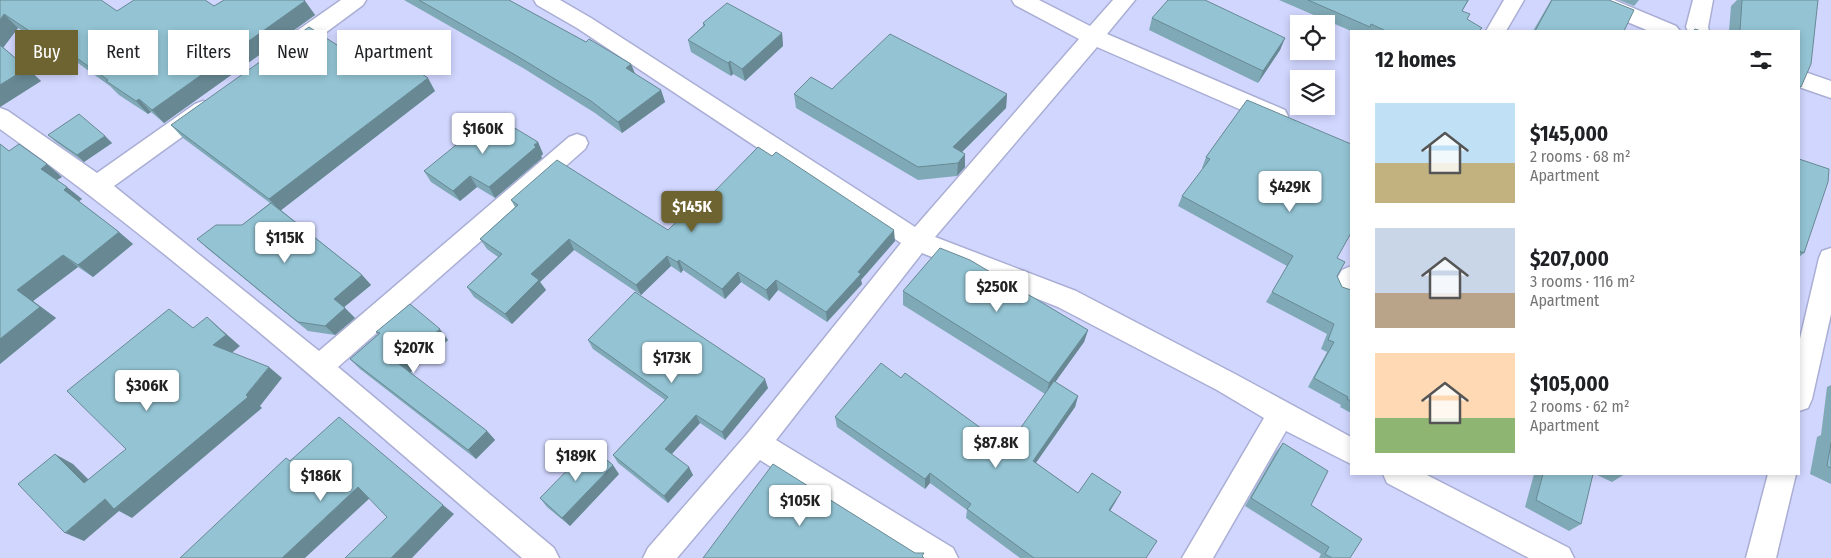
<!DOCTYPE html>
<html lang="en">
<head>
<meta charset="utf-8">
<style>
	body { margin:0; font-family:"Fira Sans Condensed",sans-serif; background:#f2f2f2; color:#202124; height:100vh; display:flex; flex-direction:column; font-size:19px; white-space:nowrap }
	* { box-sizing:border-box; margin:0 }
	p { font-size:16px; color:#757577 }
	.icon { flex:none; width:28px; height:28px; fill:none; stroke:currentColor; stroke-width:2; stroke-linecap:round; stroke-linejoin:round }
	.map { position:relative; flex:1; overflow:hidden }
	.side { position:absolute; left:1350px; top:30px; width:450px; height:445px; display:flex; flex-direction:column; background:#fff; border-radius:0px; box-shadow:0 2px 8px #0003 }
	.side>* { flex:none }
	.top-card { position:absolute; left:15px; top:30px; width:475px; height:45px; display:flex; gap:10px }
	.buttons { position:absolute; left:1290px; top:15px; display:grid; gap:10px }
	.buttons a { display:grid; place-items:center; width:45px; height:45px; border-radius:0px; background:#fff; box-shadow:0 2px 8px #0003; font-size:25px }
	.price { position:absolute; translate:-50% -42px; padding:0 11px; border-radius:5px; background:#fff; color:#222; font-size:16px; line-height:32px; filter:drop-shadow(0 1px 2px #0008) }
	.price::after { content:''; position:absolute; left:50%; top:30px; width:15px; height:11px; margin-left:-8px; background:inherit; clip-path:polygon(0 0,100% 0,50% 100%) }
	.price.selected { background:#6d6431; color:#fff }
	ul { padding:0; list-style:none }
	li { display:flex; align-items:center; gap:15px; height:125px; padding:0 25px }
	li span { display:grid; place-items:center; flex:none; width:140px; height:100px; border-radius:0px; color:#555 }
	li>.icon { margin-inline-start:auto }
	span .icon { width:60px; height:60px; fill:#fffc; stroke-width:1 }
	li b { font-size:21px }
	h2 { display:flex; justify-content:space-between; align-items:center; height:60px; padding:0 25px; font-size:21px }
	.tag { padding:0 18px; border-radius:0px; background:#fff; box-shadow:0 2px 8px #0003; font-size:18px; line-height:45px }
	.tag.selected { background:#6d6431; color:#fff }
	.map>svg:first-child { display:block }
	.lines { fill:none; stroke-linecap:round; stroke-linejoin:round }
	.minor-casing { stroke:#aaaed4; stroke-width:3 }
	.minor { fill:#fff; fill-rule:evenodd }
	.wall { fill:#7fa9b6 }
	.shaded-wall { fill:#688994 }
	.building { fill:#94c4d4; stroke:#688994 }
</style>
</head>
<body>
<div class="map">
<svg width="1831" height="558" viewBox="0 0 1831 558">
	<rect width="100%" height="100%" fill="#d1d6fe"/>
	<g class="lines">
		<!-- minor casing -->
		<g class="minor-casing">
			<path id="minor" d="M341 0H366L363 5 294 56 286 58 278 56 275 50 278 44Z
				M534 0H560L591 18 915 227 1079 39 1015 5 1012 0H1039L1090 26 1113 0H1135L1107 34 1285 110 1288 116 1285 122 1277 125 1269 122 1097 47 935 237 1076 291 1235 374 1351 437V464L1286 431 1213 558H1182L1264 418 1217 390 1058 307 922 253 776 440 953 548 958 558H916L760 460 677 558H643L648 548 747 434 901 243 577 28 537 5Z
				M1504 0H1524L1506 31H1486Z
				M1584 0H1614L1676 26 1680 31H1649L1587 5Z
				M1693 0H1713L1708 27 1709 31H1688L1686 27Z
				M1799 70 1831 81V98L1799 87Z
				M203 101 211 104 214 110 211 116 114 186 319 351 569 137 577 134 585 137 588 143 585 149 338 367 554 548 559 558H522C351 411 183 260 0 129V108L8 111 97 173 195 104Z
				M1831 248V314L1812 399 1808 408 1799 411V343L1819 258 1822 251Z
				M1351 266V295L1345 298 1336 295 1332 287 1342 270Z
				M1383 474H1425L1569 548 1574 558H1529L1387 483Z
				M1768 474H1796L1776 558H1746Z"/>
		</g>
		<!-- minor -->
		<use href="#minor" class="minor"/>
	</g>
	<!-- wall -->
	<path class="wall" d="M0 0 117 11 305 1 315 15 164 123 151 112 148 114 119 95 110 86 75 61 71 63 18 28 3 47 41 81 0 107Z
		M404 0H509L586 42 631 64 635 74 661 90 665 102 622 133 595 113 523 68Z
		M1279 0H1469L1462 11 1467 19 1480 31H1351Z
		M1551 0H1609L1624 31H1533Z
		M1619 0H1639L1634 6Z
		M1737 0H1818L1801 87 1799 89V31H1729L1731 6Z
		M1152 18 1285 38 1280 50 1258 83 1149 30Z
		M703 23 782 33 783 46 745 81 733 74 731 76 691 52 688 40 703 26Z
		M362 61 435 91 281 210 362 275 371 285 344 307 355 318 335 335 308 331 208 249 197 239 242 225 270 203 183 138 171 125Z
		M832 89 1007 94 1006 108 962 152 965 167 957 176 918 180 796 108 794 94Z
		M1247 100 1337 258V276L1342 287 1351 290V413L1340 407 1341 405 1308 387 1327 352 1321 349 1327 334 1266 302 1287 266 1178 206 1182 196 1203 169 1202 168 1206 157Z
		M48 135 105 136 112 143 84 162 56 142Z
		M538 142 543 154 541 156 542 158 495 198 477 187 460 201 431 182 424 171Z
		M0 144 9 151 62 177 57 180 82 199 79 201 119 232 133 244 93 277 78 267 33 301 56 318 0 364Z
		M1799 159 1804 253 1799 257Z
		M511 200 668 230 895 241 861 280 862 284 827 322 778 290 769 301 741 282 725 299 683 270 681 273 671 266 641 295 574 250 540 282 546 290 512 324 474 297 467 287 498 257 487 249 480 239 515 207Z
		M903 291 1088 330 1084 342 1055 382 1078 396 1075 407 1036 463 1078 493 1116 501 1110 511 1146 558H1020L966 518 967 510 930 483 925 489 837 427 835 417 901 378 1007 447 1045 394 903 305Z
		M376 332 448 340 410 373 487 431 495 440 476 459 360 369 350 359 378 334Z
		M588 340 768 388 725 440 700 423 672 454 693 475 668 503 618 463 613 455 665 400 593 349Z
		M1831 385V484L1810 474 1817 437 1821 435 1827 387Z
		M1283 443 1311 505 1350 558H1319L1321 554 1245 506 1276 452Z
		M619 474 570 526 547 507 540 498Z
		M1534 474H1593L1581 524 1569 531 1525 507Z
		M1595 474H1625L1612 482Z"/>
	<!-- shaded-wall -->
	<path class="shaded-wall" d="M305 1 315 15 164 123 152 110Z
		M4 14 18 28 3 48 0 46V20Z
		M782 33 783 46 745 81 742 69Z
		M1285 38 1280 50 1258 83 1263 71Z
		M61 47 75 61 71 63 58 50Z
		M730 61 733 74 731 76 728 63Z
		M631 64 636 76 626 68Z
		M27 68 41 81 0 107V85Z
		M428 78 435 91 280 211 269 199Z
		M661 90 665 102 622 133 618 122Z
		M1007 94 1006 108 953 161V147Z
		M139 99 151 112 148 114 136 101Z
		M105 136 112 143 84 162 77 155Z
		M538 142 543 154 541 156 542 158 495 198 489 187Z
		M965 154V167L957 176 958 163Z
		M47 164 62 177 55 181 41 169Z
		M470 176 477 187 460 201 453 191Z
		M67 187 82 199 78 202 64 190Z
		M894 230 895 241 861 280 862 284 827 322 826 312 858 272Z
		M119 232 133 244 93 277 78 265Z
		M569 239 574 250 540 282 546 290 512 324 505 314 531 274Z
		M63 255 78 267 33 301 56 318 0 364V339L17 290Z
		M667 256 671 266 641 295 636 285Z
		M679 260 683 270 681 273 677 262Z
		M738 272 741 282 725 299 722 289Z
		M362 275 371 285 343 308 334 299Z
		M776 280 778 290 769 301 766 290Z
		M345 308 355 318 335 335 325 326Z
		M207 317 240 346 227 357 213 345Z
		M440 329 448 340 408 374 399 364Z
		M1088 330 1084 342 1046 395 1049 383Z
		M269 367 282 378 260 406 262 408 132 518 119 511 84 541 65 533 105 499 246 395Z
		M765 379 768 388 725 440 722 432Z
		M1078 396 1075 407 1030 471 1033 461Z
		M696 415 700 423 669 457 665 449Z
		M487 431 495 440 476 459 468 450Z
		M55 454 73 464 102 493 84 483Z
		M613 465 619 474 570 526 562 518Z
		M689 467 693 475 668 503 664 496Z
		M930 473V483L925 489V479Z
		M358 487 371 497 305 558H282Z
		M1121 492 1116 501 1105 519 1109 510Z
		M443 505 454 514 412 558H391Z"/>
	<!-- building -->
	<path class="building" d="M0 0H101L117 11 134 0H205L214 6 224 0H304L305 1 152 110 139 99 136 101 106 81 108 80 61 47 58 50 4 14 0 20Z
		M419 0H509L586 42 589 39 631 64 626 68 661 90 618 122 591 101 517 56Z
		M1168 0H1205L1285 38 1263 71 1152 18Z
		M1308 0H1468L1462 11 1470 14 1467 19 1482 28 1479 31H1386L1371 24 1370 27Z
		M1552 0H1609L1634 10 1624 31H1535Z
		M1742 0H1818L1811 64 1801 87 1799 86V31H1740Z
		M727 3 782 33 742 69 730 61 728 63 688 40 705 25 703 23Z
		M309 27 362 61 381 47 428 78 269 199 171 125Z
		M1695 29 1701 31H1693Z
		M890 34 1007 94 953 147 965 154 958 163 918 167 794 94 811 77 832 89Z
		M0 45 27 68 0 85Z
		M1247 100 1351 144V233L1337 258 1345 262 1337 276 1342 287 1351 290V401L1347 399 1348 397 1314 378 1334 342 1328 340 1334 324 1272 292 1293 256 1182 196 1210 159 1206 157Z
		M79 114 105 136 77 155 48 135Z
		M493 115 538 142 534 145 536 147 489 187 470 176 453 191 424 171Z
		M0 144 9 151 19 144 47 164 41 169 67 187 64 190 119 232 78 265 63 255 17 290 40 307 0 339Z
		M758 147 772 156 776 152 894 230 858 272 861 274 826 312 776 280 766 290 738 272 722 289 679 260 677 262 667 256 636 285 569 239 531 274 539 280 505 314 467 287 502 254 480 239 518 205 511 200 557 160 668 230 701 198 710 196Z
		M1799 159 1829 169 1828 182 1804 253 1799 251Z
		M271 203 362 275 334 299 345 308 325 326 298 322 197 239 216 225H242Z
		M940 248 970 260 1088 330 1049 383 903 291Z
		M635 292 765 379 722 432 696 415 665 449 689 467 664 496 613 455 668 397 588 340Z
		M410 304 440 329 399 364 487 431 468 450 350 359 380 333 376 332Z
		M169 309 193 328 207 317 226 335 213 345 269 367 246 395 248 397 114 509 105 499 65 533 18 484 55 454 84 483 126 449 67 391Z
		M881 363 901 378 905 373 1007 447 1054 381 1078 396 1033 461 1078 493 1092 473 1121 492 1109 510 1157 541 1146 558H1034L967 509 971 504 930 473 925 479 835 417Z
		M339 417 443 505 391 558H345L387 517 358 487 282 558H180L286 458 290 461Z
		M1283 443 1328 471 1311 505 1362 539 1350 558H1332L1325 554 1329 547 1251 498Z
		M1831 443V468L1827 466Z
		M590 447 613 465 562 518 540 498Z
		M773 464 915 553H924L922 556 924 558H703Z
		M1543 474H1593L1581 524 1536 500Z"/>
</svg>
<div class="buttons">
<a><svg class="icon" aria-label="locate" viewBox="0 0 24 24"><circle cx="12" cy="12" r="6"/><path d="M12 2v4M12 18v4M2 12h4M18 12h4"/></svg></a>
<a><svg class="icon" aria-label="layers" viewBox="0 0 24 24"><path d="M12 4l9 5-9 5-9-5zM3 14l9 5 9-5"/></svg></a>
</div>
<b class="price" style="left:483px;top:155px">$160K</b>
<b class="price" style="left:1290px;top:213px">$429K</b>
<b class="price selected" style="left:692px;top:233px">$145K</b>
<b class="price" style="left:285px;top:264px">$115K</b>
<b class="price" style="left:997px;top:313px">$250K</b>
<b class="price" style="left:414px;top:374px">$207K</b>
<b class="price" style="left:672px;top:384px">$173K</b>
<b class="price" style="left:147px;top:412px">$306K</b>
<b class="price" style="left:996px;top:469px">$87.8K</b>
<b class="price" style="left:576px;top:482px">$189K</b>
<b class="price" style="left:321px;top:502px">$186K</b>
<b class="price" style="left:800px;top:527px">$105K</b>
<div class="top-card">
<a class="tag selected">Buy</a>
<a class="tag">Rent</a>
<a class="tag">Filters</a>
<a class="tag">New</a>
<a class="tag">Apartment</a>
</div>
<section class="side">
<h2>12 homes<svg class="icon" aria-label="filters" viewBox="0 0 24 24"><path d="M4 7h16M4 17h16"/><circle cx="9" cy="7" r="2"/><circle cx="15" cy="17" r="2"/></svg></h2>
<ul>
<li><span style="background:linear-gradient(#bfe0f5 60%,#c2b280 0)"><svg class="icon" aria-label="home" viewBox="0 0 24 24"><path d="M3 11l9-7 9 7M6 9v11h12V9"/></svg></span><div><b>$145,000</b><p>2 rooms · 68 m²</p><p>Apartment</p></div></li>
<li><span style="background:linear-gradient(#c9d6e8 65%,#b9a48a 0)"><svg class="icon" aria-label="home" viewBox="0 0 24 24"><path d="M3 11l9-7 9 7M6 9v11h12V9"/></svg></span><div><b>$207,000</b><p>3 rooms · 116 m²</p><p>Apartment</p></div></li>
<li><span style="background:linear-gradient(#ffd9b3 65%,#8fb573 0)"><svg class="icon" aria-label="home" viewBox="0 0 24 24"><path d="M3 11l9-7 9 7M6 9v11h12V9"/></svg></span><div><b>$105,000</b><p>2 rooms · 62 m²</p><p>Apartment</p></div></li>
</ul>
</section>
</div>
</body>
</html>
